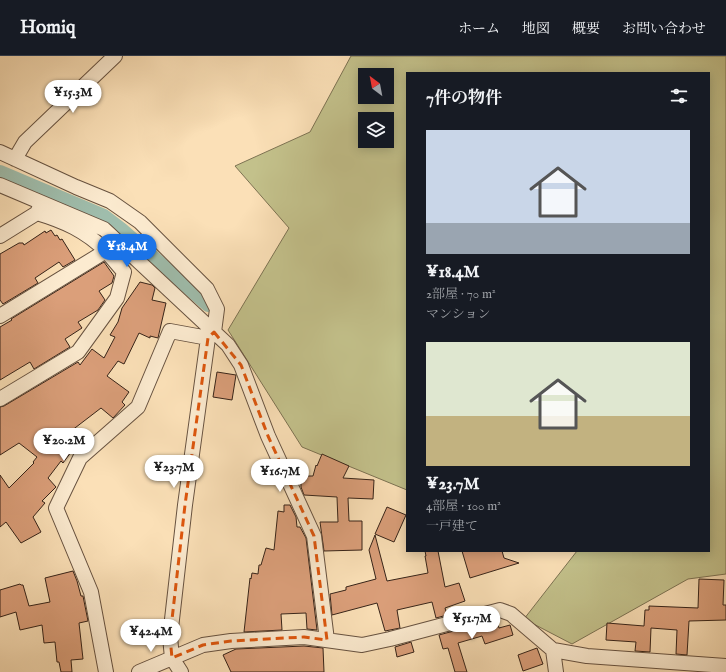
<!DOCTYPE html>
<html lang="ja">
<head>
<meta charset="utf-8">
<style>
	body { margin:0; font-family:"IM FELL English","Noto Serif JP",serif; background:#242831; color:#f1f3f6; height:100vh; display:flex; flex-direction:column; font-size:15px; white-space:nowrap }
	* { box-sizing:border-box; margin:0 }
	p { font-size:13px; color:#9ea1a6 }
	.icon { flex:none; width:22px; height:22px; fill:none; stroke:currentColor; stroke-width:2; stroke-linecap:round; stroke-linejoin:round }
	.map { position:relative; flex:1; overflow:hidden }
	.panel { position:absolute; left:406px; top:16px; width:304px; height:480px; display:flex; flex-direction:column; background:#171b24; border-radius:0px; box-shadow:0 2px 10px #0003 }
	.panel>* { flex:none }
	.needle { width:26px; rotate:328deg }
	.controls { position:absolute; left:358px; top:12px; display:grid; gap:8px }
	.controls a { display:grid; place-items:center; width:36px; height:36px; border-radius:0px; background:#171b24; box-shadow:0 2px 10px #0003; font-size:20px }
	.price { position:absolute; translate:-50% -34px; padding:0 9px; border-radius:14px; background:#fff; color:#222; font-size:13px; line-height:26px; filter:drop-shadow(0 1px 2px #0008) }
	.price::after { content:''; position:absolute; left:50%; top:24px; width:12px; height:9px; margin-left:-6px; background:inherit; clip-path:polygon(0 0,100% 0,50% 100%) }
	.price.current { background:#1a73e8; color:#fff }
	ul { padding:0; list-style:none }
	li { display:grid; align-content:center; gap:8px; height:212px; padding:0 20px }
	li span { display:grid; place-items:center; height:124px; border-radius:0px; color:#555 }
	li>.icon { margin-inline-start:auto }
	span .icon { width:72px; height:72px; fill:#fffc; stroke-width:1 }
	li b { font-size:17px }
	h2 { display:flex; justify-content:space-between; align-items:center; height:48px; padding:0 20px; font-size:17px }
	header { display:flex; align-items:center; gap:24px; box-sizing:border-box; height:56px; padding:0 20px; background:#171b24; border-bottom:1px solid #363941 }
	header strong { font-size:19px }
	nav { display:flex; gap:22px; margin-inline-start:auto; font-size:14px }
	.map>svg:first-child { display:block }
	.green { fill:#c3c18b; stroke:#7c7252; fill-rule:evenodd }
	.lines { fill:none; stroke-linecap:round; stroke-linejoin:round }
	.canal { stroke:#9fbdac; stroke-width:14 }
	.building { fill:#db9f7a; stroke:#362318 }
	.minor-casing { stroke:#675240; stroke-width:16 }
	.minor { stroke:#fcebd0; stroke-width:14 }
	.marked { fill:none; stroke:#df560d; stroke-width:3; stroke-dasharray:8 5; stroke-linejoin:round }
</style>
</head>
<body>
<header>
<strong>Homiq</strong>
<nav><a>ホーム</a><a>地図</a><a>概要</a><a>お問い合わせ</a></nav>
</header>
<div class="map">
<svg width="726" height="616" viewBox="0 0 726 616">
	<rect width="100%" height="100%" fill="#fbe0b7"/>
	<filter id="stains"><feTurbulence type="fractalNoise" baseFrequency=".005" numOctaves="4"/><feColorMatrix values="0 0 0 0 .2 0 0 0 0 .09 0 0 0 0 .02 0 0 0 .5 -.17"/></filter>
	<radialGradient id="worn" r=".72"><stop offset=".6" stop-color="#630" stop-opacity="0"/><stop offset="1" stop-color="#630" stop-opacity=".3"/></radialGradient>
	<!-- green -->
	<path class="green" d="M351 0H726V518L688 523 572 588 524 563 577 495H709V17H407V434L302 391 228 274 289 172 235 110 310 76ZM365 19H387V41H365ZM365 63H387V85H365Z"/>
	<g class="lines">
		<!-- canal -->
		<path class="canal" d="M0 116 104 160 121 173 208 249"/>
	</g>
	<!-- building -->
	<path class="building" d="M51 174 55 180 57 179 60 184 62 183 75 204 63 211 59 206 35 222 38 227 3 248 0 244V198L19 187H23L24 189 45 175 46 177Z
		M104 206 114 220 112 227 99 235 105 244 98 254 78 266 82 272 65 283 70 291 34 313 30 306 0 324V271L12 264 11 263Z
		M140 226 152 229 155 232 152 244 166 247 158 282 150 280V282L139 277 124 308 118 305 107 320 129 336 122 346 125 349 113 362 101 352 71 375 83 388 73 397 71 396 63 407 61 405 48 422 56 431 42 445 45 447 33 461 41 476 21 487 6 466 0 471V419L9 432 34 407 33 406 37 401 19 387 0 399V351L4 350 78 306 80 309 92 293 104 302 115 281 110 279 118 266 122 252Z
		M217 316 236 319 232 344 213 341Z
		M322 398 349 410 343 422 374 424 373 443 348 442 349 465H362V494L324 495 320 466H338L337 441 304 439 301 431V420H313L316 409 317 410Z
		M284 449H290L296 461 297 471H300L306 482 317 574 307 573 306 557 281 558 282 574 244 576 250 522 251 523 252 517 258 518 259 509H261L266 492 274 494 278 455 284 456Z
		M387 451 406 459 394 486 375 478Z
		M375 479 387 525 428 517 425 500H426L425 495H438L445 531 459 527 465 545 445 552 447 559 436 562 432 546 397 554 400 572 385 575 377 547 332 559 330 538 346 534V531L376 523 369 494Z
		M462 495H502L504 502 519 507 470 522Z
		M73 515 77 525 81 540H83L88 565 79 567 83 603 71 604 72 616H61L59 606H57L55 586 44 587 42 569 20 574 16 556 0 561V534L20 528 21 529H23L29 550 50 546 45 522Z
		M699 523 724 524 723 549H726V564L689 565 687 599 676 598 677 574 651 572 650 596 635 595 636 586 606 584 607 567 644 570 645 554H649V550L698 552Z
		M496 564 499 572 510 569 513 579 485 588 482 580 458 587 467 616H455L448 592 443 593 439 579 461 573 462 574Z
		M411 586 414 596 397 601 395 591Z
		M304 590 323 592 324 616H231L223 599 236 593Z
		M537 592 543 608 523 615 518 599Z"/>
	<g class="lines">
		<!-- minor casing -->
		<g class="minor-casing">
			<path id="minor" d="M0 96 76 131 110 145 140 166 207 233 217 253 214 276 208 282 185 449 170 581 172 602 181 616
				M15 103 25 86 115 0
				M0 129 104 173 228 289 241 309 268 380 314 480 327 584
				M0 180 37 157 40 150
				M0 260 106 195C86 175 64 165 37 157
				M0 343 78 296 117 242 124 216 106 195
				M553 594 556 616
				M106 616 91 536 56 452 80 402 138 351 170 275 208 282
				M139 616 203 589 231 585 304 581 362 589 390 583 500 554 511 558 553 594 587 600 726 610"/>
		</g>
		<!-- minor -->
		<use href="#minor" class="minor"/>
	</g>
	<!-- marked area -->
	<path class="marked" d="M214 276 241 309 268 380 314 480 327 584 304 581 231 585 203 589 172 602 170 581 185 449 208 282Z"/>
	<rect width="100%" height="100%" filter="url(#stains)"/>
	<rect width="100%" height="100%" fill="url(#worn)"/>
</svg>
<div class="controls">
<a><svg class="needle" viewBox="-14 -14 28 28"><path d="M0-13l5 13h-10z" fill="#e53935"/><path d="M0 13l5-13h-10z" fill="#9ea1a6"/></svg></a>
<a><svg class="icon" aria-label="layers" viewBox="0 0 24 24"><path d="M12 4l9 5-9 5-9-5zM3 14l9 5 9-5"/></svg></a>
</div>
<b class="price" style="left:73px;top:58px">¥15.3M</b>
<b class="price current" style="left:127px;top:212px">¥18.4M</b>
<b class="price" style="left:64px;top:406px">¥20.2M</b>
<b class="price" style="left:174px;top:433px">¥23.7M</b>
<b class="price" style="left:280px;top:437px">¥16.7M</b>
<b class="price" style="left:472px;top:584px">¥51.7M</b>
<b class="price" style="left:151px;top:597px">¥42.4M</b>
<section class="panel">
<h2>7件の物件<svg class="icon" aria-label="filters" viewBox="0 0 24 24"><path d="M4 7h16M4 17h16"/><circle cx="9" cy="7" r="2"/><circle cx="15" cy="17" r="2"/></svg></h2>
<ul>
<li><span style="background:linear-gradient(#c9d6e8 75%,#9aa5b1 0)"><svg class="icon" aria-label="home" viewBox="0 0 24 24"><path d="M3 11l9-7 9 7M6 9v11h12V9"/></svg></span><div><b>¥18.4M</b><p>2部屋 · 70 m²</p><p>マンション</p></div></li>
<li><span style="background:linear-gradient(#dfe7d0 60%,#c2b280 0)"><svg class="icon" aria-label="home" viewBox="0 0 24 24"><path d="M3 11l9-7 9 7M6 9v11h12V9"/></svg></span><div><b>¥23.7M</b><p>4部屋 · 100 m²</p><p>一戸建て</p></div></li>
</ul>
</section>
</div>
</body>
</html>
